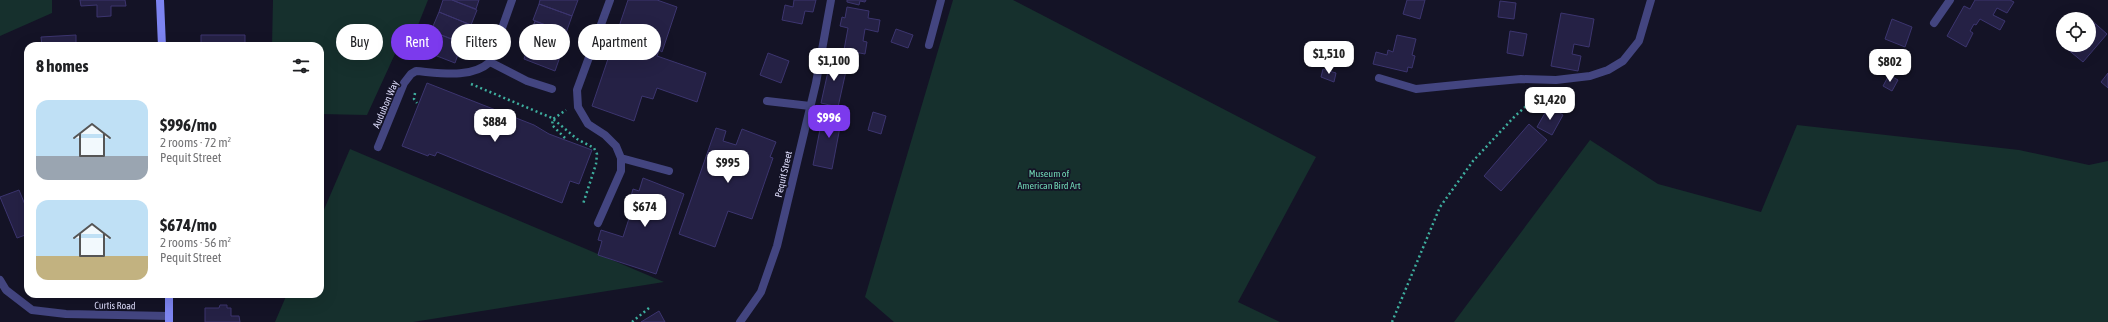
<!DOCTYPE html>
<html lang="en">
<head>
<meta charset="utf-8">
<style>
	body { margin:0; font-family:"Asap Condensed",sans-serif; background:#f6f6f6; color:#202124; height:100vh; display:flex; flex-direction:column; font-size:15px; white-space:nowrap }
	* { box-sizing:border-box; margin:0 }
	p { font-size:13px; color:#757577 }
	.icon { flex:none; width:22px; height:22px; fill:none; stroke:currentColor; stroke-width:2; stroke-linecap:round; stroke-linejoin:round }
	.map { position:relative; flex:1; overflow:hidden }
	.panel { position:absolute; left:24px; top:42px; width:300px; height:256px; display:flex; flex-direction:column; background:#fff; border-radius:12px; box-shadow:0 4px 16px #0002 }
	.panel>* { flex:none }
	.banner { position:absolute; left:336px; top:24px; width:380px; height:36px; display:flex; gap:8px }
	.fabs { position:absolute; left:2056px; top:12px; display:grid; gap:8px }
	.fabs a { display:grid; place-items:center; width:40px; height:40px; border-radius:50%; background:#fff; box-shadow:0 4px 16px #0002; font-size:20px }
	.price { position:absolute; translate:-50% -34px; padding:0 9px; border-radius:8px; background:#fff; color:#222; font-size:13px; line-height:26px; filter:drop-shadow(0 1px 2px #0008) }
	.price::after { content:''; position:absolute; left:50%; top:24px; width:12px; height:9px; margin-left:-6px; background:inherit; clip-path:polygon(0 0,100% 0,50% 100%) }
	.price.current { background:#7c3aed; color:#fff }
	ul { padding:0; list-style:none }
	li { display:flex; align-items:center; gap:12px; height:100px; padding:0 12px }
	li span { display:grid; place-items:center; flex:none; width:112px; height:80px; border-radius:12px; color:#555 }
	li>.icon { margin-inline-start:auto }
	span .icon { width:48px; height:48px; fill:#fffc; stroke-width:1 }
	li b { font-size:17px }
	h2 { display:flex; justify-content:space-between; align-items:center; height:48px; padding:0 12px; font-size:17px }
	.chip { padding:0 14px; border-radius:18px; background:#fff; box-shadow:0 4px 16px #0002; font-size:14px; line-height:36px }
	.chip.current { background:#7c3aed; color:#fff }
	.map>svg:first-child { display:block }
	.green { fill:#16302d }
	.building { fill:#252145; stroke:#3c356f }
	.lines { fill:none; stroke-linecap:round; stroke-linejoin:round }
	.path { stroke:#3eae9e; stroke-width:2.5; stroke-dasharray:2 3; stroke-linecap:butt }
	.service { stroke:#434580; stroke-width:8 }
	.minor { stroke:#434580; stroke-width:8 }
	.secondary { stroke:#7d84f1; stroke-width:8 }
	.labels { text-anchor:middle; stroke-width:3.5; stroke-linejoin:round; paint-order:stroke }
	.street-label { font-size:10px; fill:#dddcfb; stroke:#141326 }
	.park-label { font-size:10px; fill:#6fd4b3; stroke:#141326 }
</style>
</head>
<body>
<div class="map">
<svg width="2108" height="322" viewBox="0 0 2108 322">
	<rect width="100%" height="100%" fill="#141326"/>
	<!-- green -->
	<path class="green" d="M0 0H52V13L0 36Z
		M273 0H428L410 45 400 43 367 115 320 114V46H272Z
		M953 0H1013L1316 157 1238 302 1280 322H894L865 297Z
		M1797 125 2019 150 2089 165 2108 161V322H1454L1590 140 1658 184 1761 212Z
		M350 149 664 282 413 322H275L287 294H320V219Z"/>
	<!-- building -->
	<path class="building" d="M80 0H125L126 6H111V16L97 17V5L81 6Z
		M443 0H452L477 10 471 25 439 12Z
		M452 0H479L476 9Z
		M540 0H578L572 16 539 4Z
		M628 0H657L677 7 662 52 659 50 657 56 706 73 697 102 657 88 653 99 642 96 634 121 592 106Z
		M794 0H816L813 12 805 11 802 24 782 20 785 5 793 7Z
		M847 0H866L865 2 860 1 859 5 847 2Z
		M1407 0H1425L1420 19 1403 14Z
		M1975 0H2010L2014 2 2007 13 1997 8 1993 15 2005 21 2000 30 1980 19 1976 25 1974 24 1970 31 1973 33 1966 47 1947 36 1964 6 1970 9Z
		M1500 1 1516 3 1514 19 1498 17Z
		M539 4 572 16 566 33 533 20Z
		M847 7 869 11 868 18 880 20 878 32 865 29 863 41 867 42 865 54 844 50 848 28 840 26 842 17 845 18Z
		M439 12 471 25 464 44 431 31Z
		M1561 13 1594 19 1589 47 1574 44 1572 54 1581 56 1578 71 1551 66Z
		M1892 19 1912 27 1905 47 1885 39Z
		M2090 19 2107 34 2083 62 2066 48 2069 45H2089Z
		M535 21 568 34 562 51 529 38Z
		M896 29 913 35 908 48 891 42Z
		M431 31 462 43 455 63 424 51Z
		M1510 31 1527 34 1523 56 1507 53Z
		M76 35V46H42L41 37Z
		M201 35H245V46H201Z
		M1397 35 1416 39 1412 55 1415 56 1412 68 1408 67 1407 72 1373 64 1376 52 1387 55 1388 50 1393 52Z
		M531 39 562 51 555 71 524 59Z
		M768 53 789 61 781 83 760 75Z
		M831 58 848 62 838 107 821 103Z
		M1323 69 1336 73 1334 82 1321 77Z
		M2108 73V88L2101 82Z
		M1889 75 1898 80 1892 91 1883 86Z
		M427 83 534 125 549 134 592 150 579 184 570 181 562 203 437 152 435 156 429 154 428 156 402 146Z
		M1549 106 1563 115 1552 135 1537 127Z
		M873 112 886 116 881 134 868 130Z
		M830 113 849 116 847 128 840 127 832 169 813 165 823 114 829 115Z
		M1529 124 1547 140 1501 191 1484 176Z
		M716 128 726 131 723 141 736 145 742 129 776 142 770 157 773 158 752 219 728 211 715 247 679 234Z
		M643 178 684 194 656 274 598 255 602 241 598 240 601 230 623 237 636 197 631 196 633 189 639 191Z
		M19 190 28 212V234L17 238 0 197Z
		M220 305H227V308H231V316H239L240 322H205V308H219Z
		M659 311 665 322H641Z"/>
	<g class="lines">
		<!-- path -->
		<path class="path" d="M471 84 552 118 577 139 594 148 597 154 596 164 583 204
			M415 93 414 99 417 103
			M565 138 552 125 553 119 566 110
			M632 322 649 308
			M1392 322 1440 207 1473 161 1515 116 1542 92"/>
		<!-- service -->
		<path class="service" d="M1934 23 1950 0
			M490 62 527 81 552 89
			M1379 78 1416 89 1476 83 1521 79 1556 80 1590 76 1608 70 1623 61 1639 41 1651 0
			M767 101 810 106
			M621 158 669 171
			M598 223 621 171V158L616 146 605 135 588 124 578 107 577 90 610 0"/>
		<!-- minor -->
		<path class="minor" d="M929 45 941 0
			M378 147 404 83 411 74 416 71C440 73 471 79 490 62L512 0
			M0 280 6 290 32 310 66 314 169 316
			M740 322 761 292 777 246 816 83 831 0"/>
		<!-- secondary -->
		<path class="secondary" d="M160 0 162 46
			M169 294V322"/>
	</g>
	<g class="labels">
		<!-- street labels -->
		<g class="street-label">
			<text transform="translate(385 104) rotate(-67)" y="4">Audubon Way</text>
			<text transform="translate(783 174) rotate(-77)" y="4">Pequit Street</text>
			<text transform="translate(115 305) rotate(1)" y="4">Curtis Road</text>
		</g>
		<!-- park labels -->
		<g class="park-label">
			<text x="1049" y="177">Museum of<tspan x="1049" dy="12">American Bird Art</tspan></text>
		</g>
	</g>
</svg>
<div class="fabs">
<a><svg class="icon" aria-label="locate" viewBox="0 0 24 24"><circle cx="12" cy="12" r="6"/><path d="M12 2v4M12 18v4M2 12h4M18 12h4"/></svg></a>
</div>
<b class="price" style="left:1329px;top:75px">$1,510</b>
<b class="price" style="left:834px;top:82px">$1,100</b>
<b class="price" style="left:1890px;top:83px">$802</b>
<b class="price" style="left:1550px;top:121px">$1,420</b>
<b class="price current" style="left:829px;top:139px">$996</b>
<b class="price" style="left:495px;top:143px">$884</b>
<b class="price" style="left:728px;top:184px">$995</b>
<b class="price" style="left:645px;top:228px">$674</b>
<div class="banner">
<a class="chip">Buy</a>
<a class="chip current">Rent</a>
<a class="chip">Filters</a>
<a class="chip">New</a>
<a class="chip">Apartment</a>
</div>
<section class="panel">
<h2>8 homes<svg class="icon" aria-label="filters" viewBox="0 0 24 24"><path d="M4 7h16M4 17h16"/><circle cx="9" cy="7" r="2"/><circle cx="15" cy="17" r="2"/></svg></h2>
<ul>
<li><span style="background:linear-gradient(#bfe0f5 70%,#9aa5b1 0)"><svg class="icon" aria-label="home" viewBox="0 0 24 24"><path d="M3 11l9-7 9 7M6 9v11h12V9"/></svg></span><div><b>$996/mo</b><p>2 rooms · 72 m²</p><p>Pequit Street</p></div></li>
<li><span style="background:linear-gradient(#bfe0f5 70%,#c2b280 0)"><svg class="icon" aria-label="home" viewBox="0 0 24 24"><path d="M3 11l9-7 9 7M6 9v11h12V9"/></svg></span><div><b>$674/mo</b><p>2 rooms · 56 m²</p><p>Pequit Street</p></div></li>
</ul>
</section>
</div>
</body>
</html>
